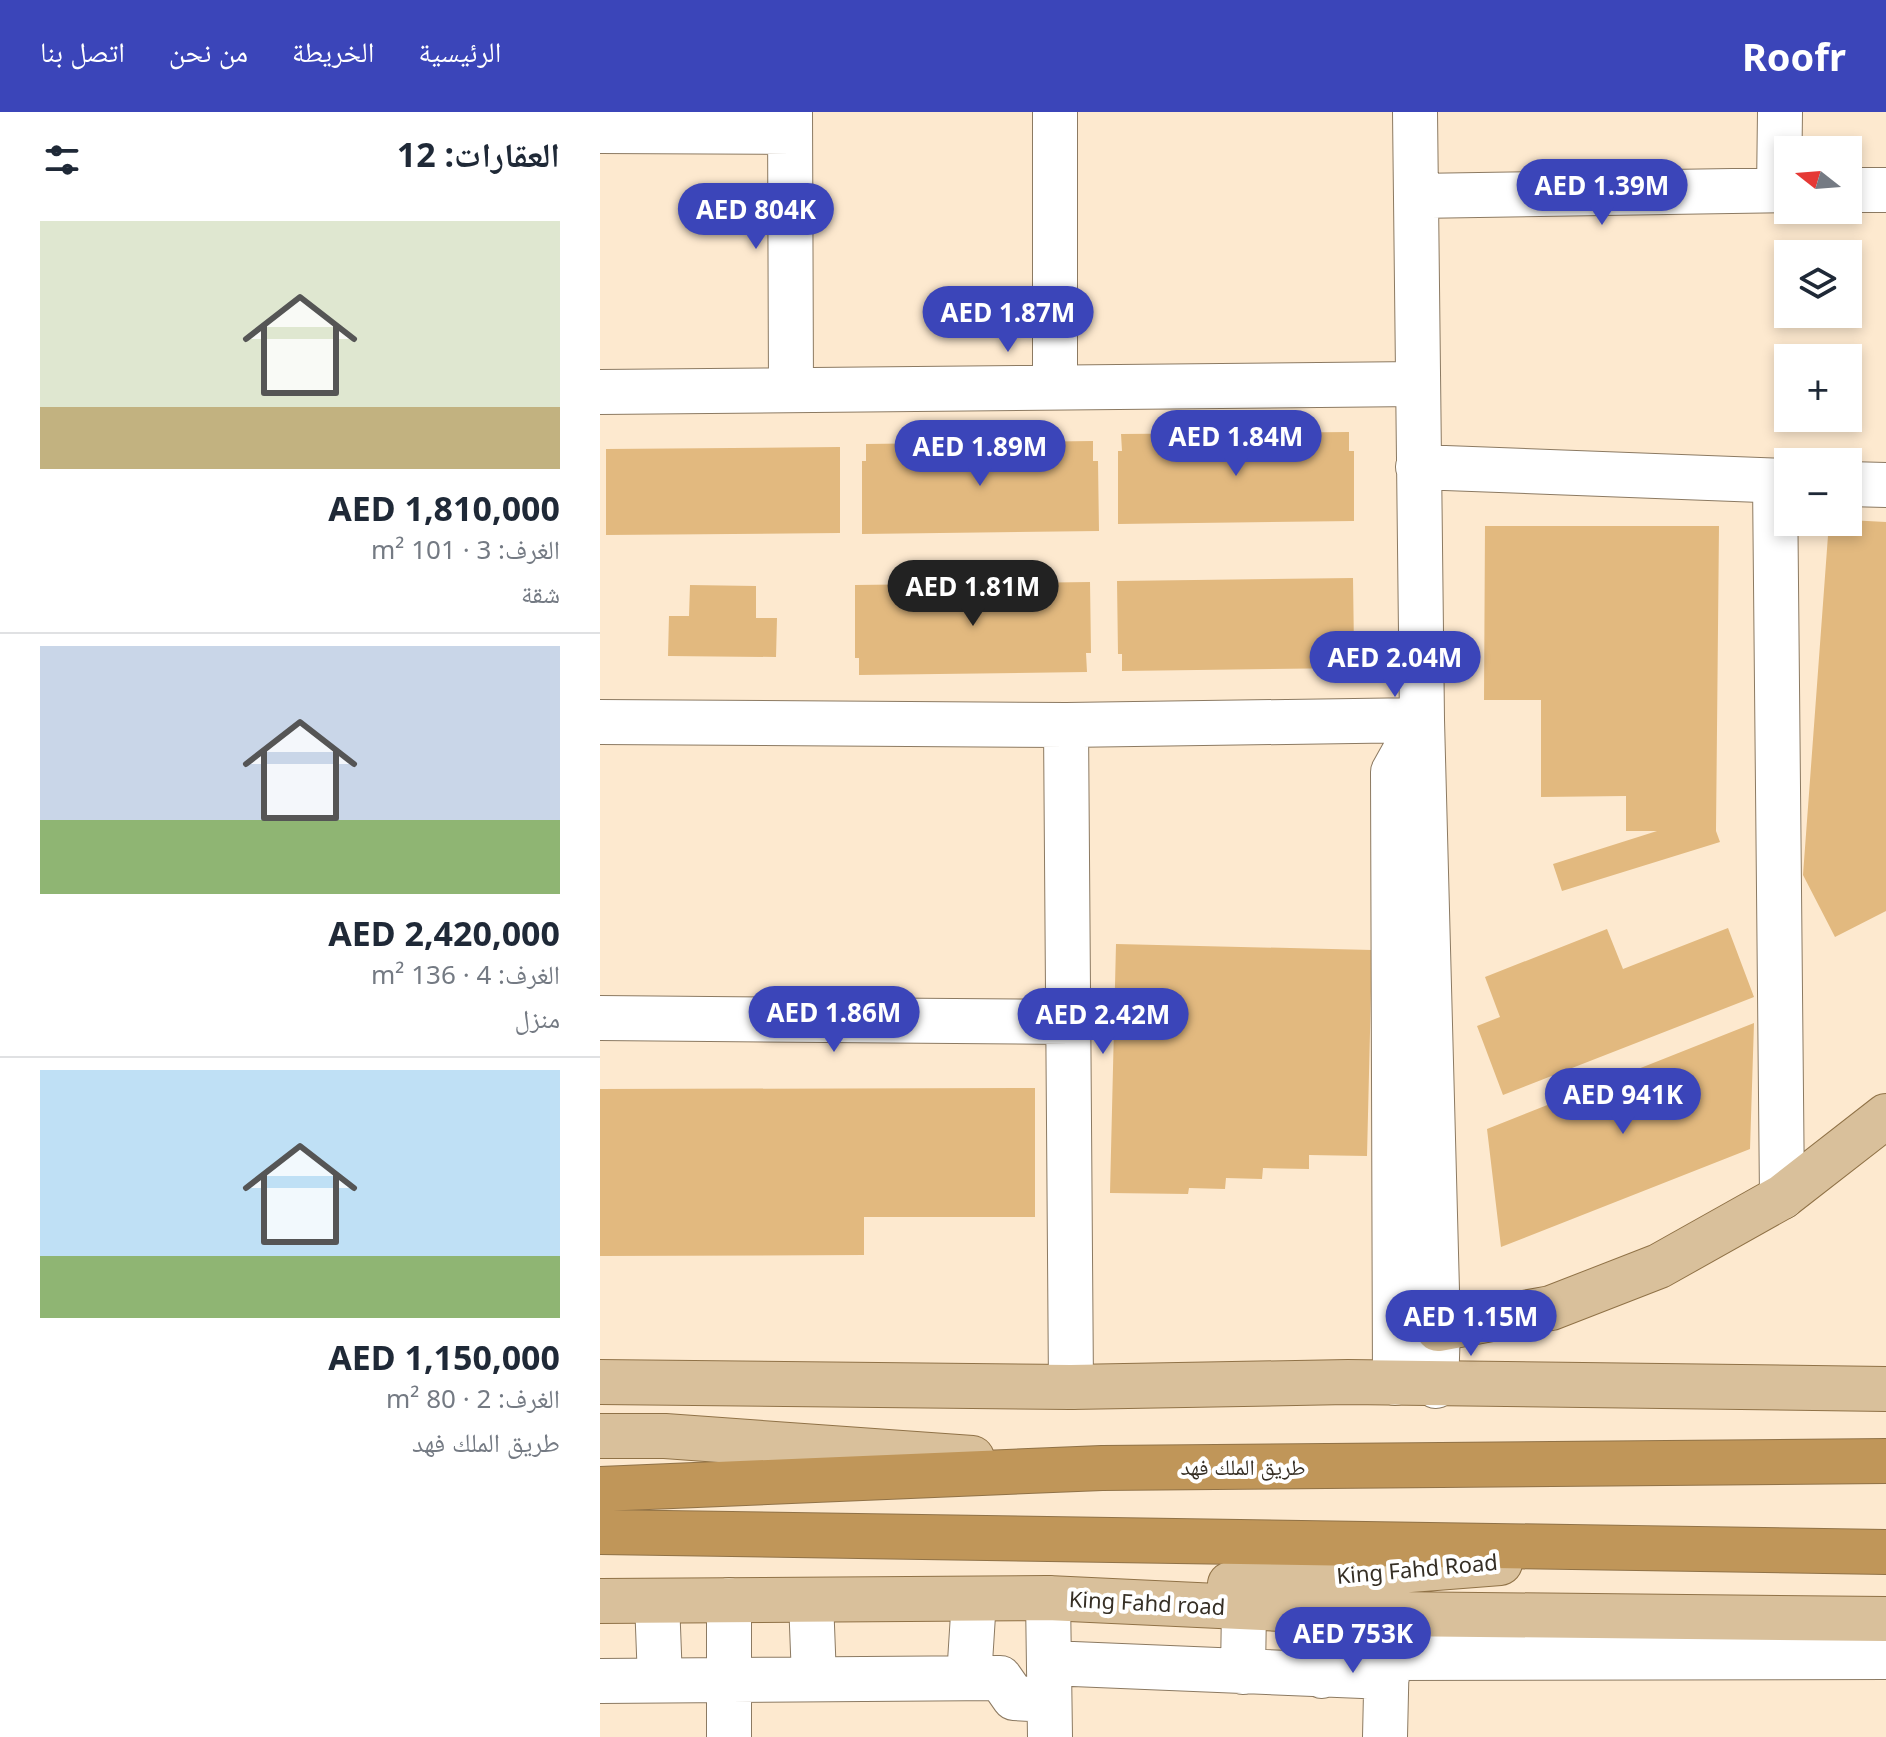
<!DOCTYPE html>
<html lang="ar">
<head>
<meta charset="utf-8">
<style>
	body { margin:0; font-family:"Noto Sans","Noto Naskh Arabic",sans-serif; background:#f6f6f7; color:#1f2937; direction:rtl; height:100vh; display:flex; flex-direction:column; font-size:30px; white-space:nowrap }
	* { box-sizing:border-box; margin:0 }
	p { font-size:26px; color:#747a83 }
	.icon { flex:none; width:44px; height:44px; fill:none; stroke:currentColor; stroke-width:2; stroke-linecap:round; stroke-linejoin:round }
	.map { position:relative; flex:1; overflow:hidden; direction:ltr }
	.drawer { display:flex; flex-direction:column; background:#fff; width:600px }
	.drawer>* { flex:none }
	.needle { width:52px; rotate:287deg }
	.fabs { position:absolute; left:1174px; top:24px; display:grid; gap:16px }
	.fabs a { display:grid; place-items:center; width:88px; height:88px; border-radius:0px; background:#fff; box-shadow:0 4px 12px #0003; font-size:40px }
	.price { position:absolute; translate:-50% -68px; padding:0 18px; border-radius:28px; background:#3b45b9; color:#fff; font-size:26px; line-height:52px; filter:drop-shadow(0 2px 4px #0008) }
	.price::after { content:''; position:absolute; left:50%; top:48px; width:24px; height:18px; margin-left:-12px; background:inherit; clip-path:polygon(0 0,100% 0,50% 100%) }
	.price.active { background:#222; color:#fff }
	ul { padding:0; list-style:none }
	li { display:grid; align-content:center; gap:16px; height:424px; padding:0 40px }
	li+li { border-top:2px solid #e0e1e3 }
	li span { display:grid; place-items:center; height:248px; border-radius:0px; color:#555 }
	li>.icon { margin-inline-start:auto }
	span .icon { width:144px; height:144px; fill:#fffc; stroke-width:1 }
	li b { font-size:34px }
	h2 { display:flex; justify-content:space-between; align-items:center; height:96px; padding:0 40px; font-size:34px }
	header { display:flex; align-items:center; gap:48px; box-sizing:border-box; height:112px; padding:0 40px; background:#3b45b9; color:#fff }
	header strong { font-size:38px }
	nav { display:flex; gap:44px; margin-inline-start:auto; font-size:28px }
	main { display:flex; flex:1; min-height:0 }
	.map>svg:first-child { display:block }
	.building { fill:#e2b97f }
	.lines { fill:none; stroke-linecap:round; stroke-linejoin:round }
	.minor-casing { stroke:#8c7a62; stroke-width:46 }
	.major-casing { stroke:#907247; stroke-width:46 }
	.highway-casing { stroke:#907247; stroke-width:46 }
	.minor { stroke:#fff; stroke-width:44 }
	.major { stroke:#d9c09b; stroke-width:44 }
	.highway { stroke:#c09659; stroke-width:44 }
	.labels { text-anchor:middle; stroke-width:8; stroke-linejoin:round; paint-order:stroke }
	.street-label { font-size:22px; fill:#362f25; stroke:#fff }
</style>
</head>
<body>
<header>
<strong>Roofr</strong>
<nav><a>الرئيسية</a><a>الخريطة</a><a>من نحن</a><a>اتصل بنا</a></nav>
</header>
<main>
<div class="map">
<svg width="1286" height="1625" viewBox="0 0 1286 1625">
	<rect width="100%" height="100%" fill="#fde9cf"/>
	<!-- building -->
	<path class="building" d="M749 320V339H754V409L518 412V339H522L521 322Z
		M493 329V349H498L499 419 262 422V349H266V332Z
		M240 335V421L6 423V337Z
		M1248 408 1286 410V799L1235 825 1203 763 1229 410Z
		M885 414H1119L1116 719 1120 730 962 779 953 752 1057 719H1026V684L941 685V588H884Z
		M753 466 754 537H749V556L522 559V542H518L517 469Z
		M490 470 491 541H486L487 560 259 563V546H255V473Z
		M90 473 156 474V506H177L176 545 68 544 69 504H89Z
		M1128 816 1154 885 903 983 877 914 900 905 885 865 1007 817 1023 857Z
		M516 832 772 838 767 1044 709 1043V1057L663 1056 662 1067 626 1066 625 1077 589 1076 588 1082 510 1081Z
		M1154 911 1150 1037 901 1135 887 1017Z
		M435 976V1105H264V1143L0 1144V977Z"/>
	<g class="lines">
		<!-- minor casing -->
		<g class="minor-casing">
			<path id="minor" d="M190 0 191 278
				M455 0V275
				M0 19 190 20
				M1179 78 1180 0
				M1248 78H1286
				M816 84 1188 78
				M0 280 817 272
				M818 355 1188 369
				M1175 369 1182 1085
				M1248 372 1286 373
				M0 610 466 613 822 608 815 0
				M466 613 471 1275
				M0 906 469 910
				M795 1271 793 660 822 608 838 1217 836 1274
				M448 1486 450 1625
				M129 1488V1625
				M211 1488 214 1566
				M57 1489 60 1568
				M787 1546 1286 1545
				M449 1551 787 1565
				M643 1560 644 1496
				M722 1564 724 1500
				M369 1566 374 1487
				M0 1569 400 1566 414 1586 449 1588
				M785 1625 787 1537"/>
		</g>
		<!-- major casing -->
		<g class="major-casing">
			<path id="major" d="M838 1217 951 1196 1059 1154 1182 1085 1286 1004
				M0 1270 471 1275 748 1270 1286 1277
				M0 1324H65L372 1346
				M630 1472 900 1451
				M0 1489 448 1486 787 1502 1286 1507"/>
		</g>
		<!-- highway casing -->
		<g class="highway-casing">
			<path id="highway" d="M0 1377 502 1356 1286 1349
				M0 1420 1286 1440"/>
		</g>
		<!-- minor -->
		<use href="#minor" class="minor"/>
		<!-- major -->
		<use href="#major" class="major"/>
		<!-- highway -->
		<use href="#highway" class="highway"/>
	</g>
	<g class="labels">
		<!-- street labels -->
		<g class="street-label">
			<text x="643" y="1363">طريق الملك فهد</text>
			<text transform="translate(817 1457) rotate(-5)" y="8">King Fahd Road</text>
			<text transform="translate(547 1491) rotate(3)" y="8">King Fahd road</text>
		</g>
	</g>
</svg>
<div class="fabs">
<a><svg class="needle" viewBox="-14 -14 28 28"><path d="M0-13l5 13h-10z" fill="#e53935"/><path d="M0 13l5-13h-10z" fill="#747a83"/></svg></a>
<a><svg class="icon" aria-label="layers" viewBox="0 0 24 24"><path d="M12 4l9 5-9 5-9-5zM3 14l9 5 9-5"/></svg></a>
<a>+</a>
<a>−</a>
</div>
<b class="price" style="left:1002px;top:115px">AED 1.39M</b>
<b class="price" style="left:156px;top:139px">AED 804K</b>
<b class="price" style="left:408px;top:242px">AED 1.87M</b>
<b class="price" style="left:636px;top:366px">AED 1.84M</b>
<b class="price" style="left:380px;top:376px">AED 1.89M</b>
<b class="price active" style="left:373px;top:516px">AED 1.81M</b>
<b class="price" style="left:795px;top:587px">AED 2.04M</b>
<b class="price" style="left:234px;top:942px">AED 1.86M</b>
<b class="price" style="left:503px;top:944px">AED 2.42M</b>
<b class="price" style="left:1023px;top:1024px">AED 941K</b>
<b class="price" style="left:871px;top:1246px">AED 1.15M</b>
<b class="price" style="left:753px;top:1563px">AED 753K</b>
</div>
<section class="drawer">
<h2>العقارات: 12<svg class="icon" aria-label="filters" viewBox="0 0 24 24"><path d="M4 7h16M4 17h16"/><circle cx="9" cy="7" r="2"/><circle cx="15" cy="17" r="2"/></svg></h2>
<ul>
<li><span style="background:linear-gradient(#dfe7d0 75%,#c2b280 0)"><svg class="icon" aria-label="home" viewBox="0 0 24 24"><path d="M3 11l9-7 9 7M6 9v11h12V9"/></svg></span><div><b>AED 1,810,000</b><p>الغرف: 3 · 101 m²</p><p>شقة</p></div></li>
<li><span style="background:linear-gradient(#c9d6e8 70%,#8fb573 0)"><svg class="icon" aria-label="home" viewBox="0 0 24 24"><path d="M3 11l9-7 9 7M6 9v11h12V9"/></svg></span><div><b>AED 2,420,000</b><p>الغرف: 4 · 136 m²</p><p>منزل</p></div></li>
<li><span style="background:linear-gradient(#bfe0f5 75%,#8fb573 0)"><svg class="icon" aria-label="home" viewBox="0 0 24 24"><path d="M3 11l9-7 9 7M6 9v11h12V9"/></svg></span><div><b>AED 1,150,000</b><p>الغرف: 2 · 80 m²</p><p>طريق الملك فهد</p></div></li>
</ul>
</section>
</main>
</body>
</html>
